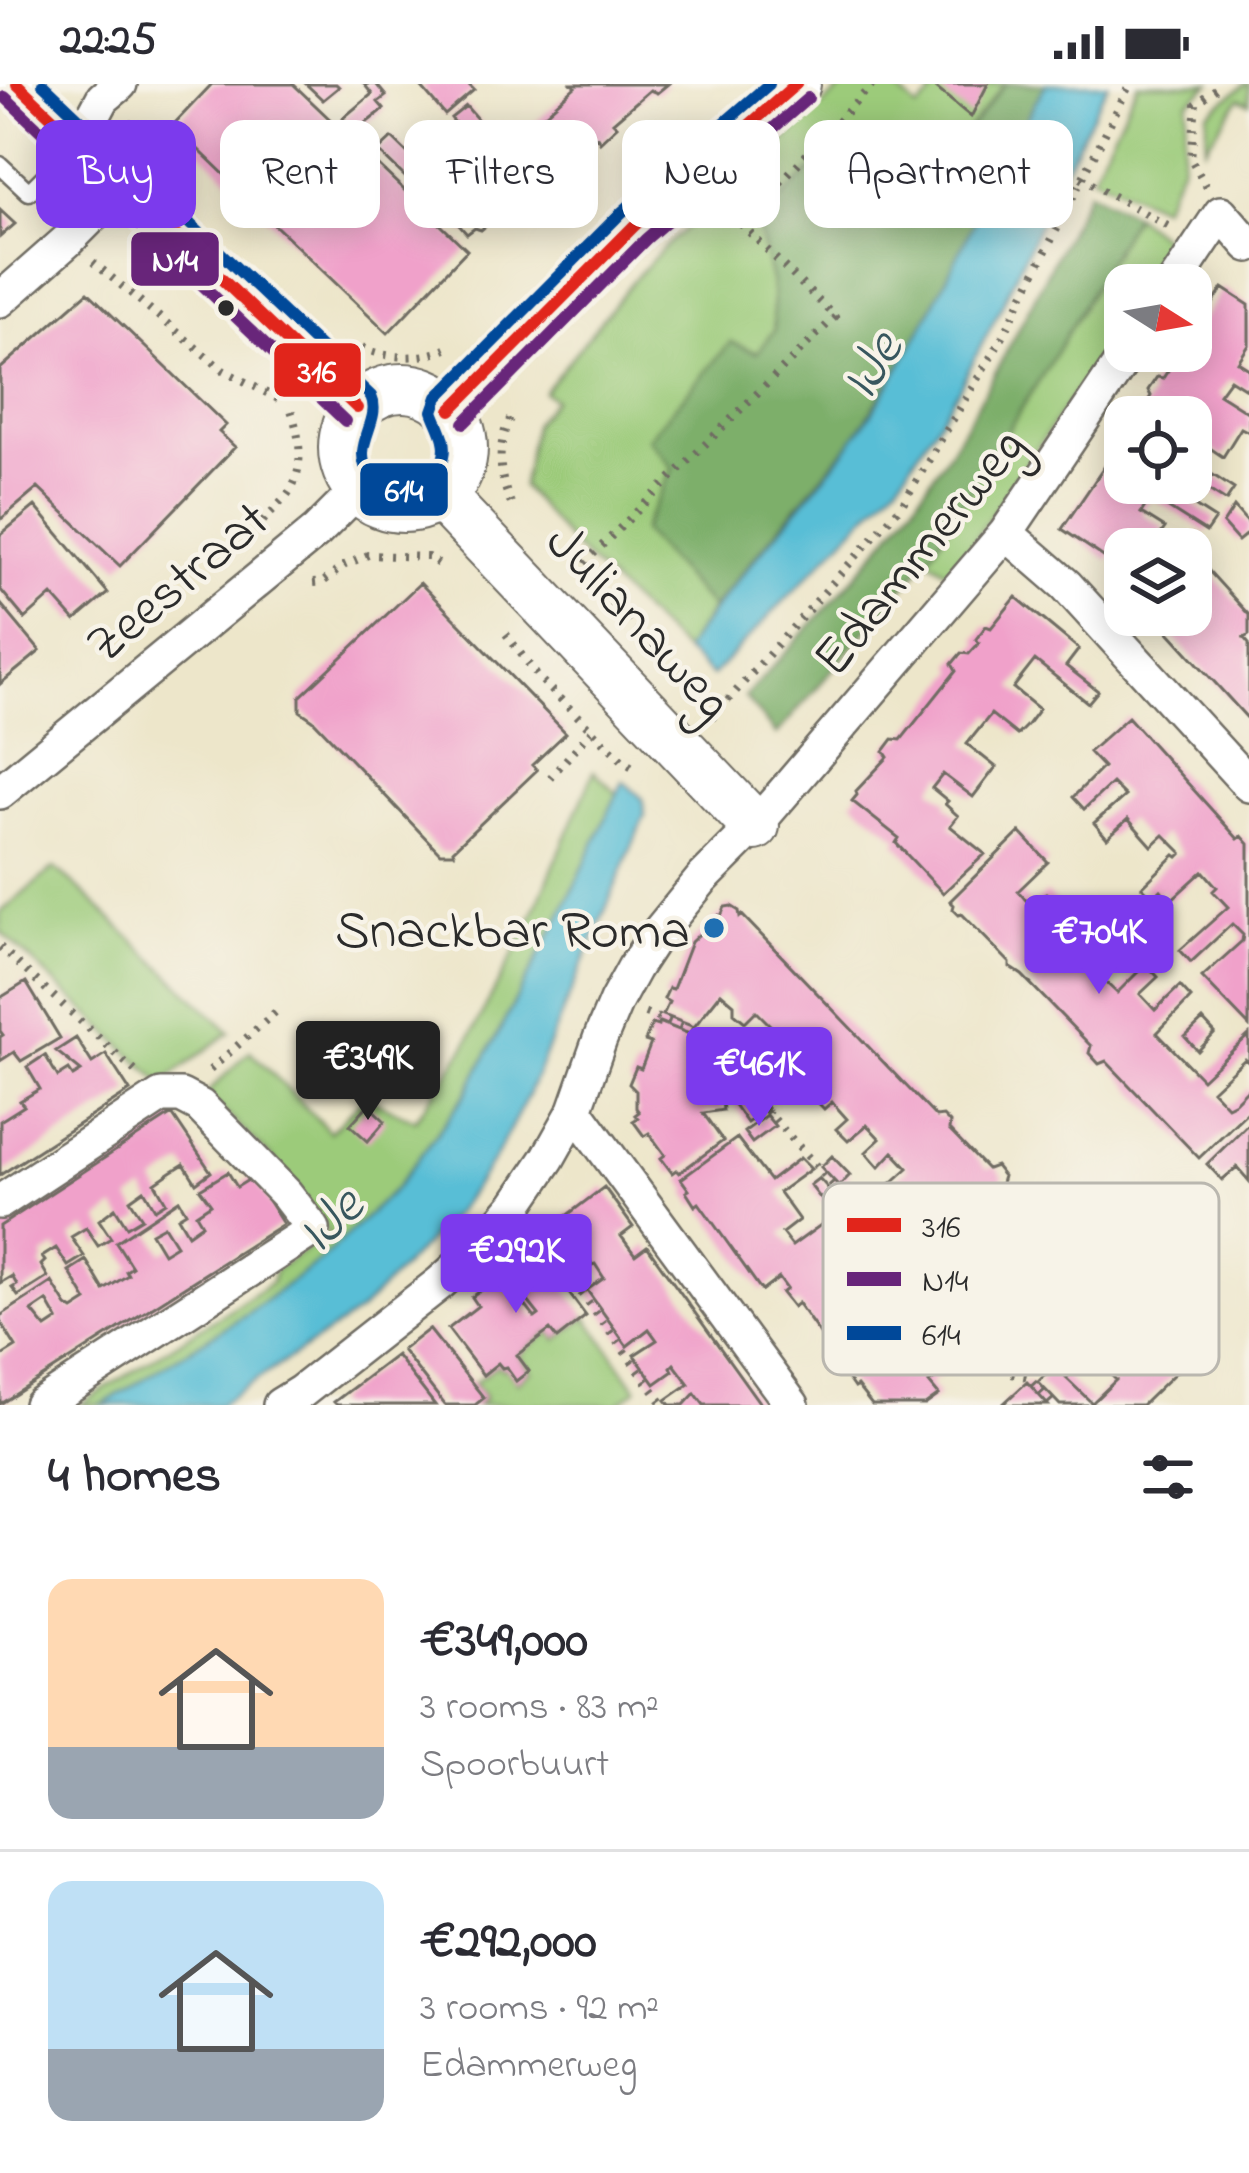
<!DOCTYPE html>
<html lang="en">
<head>
<meta charset="utf-8">
<style>
	body { margin:0; font-family:"Indie Flower",sans-serif; background:#f7f7f7; color:#2b2b33; height:100vh; display:flex; flex-direction:column; font-size:45px; white-space:nowrap }
	* { box-sizing:border-box; margin:0 }
	p { font-size:39px; color:#7c7c81 }
	.icon { flex:none; width:66px; height:66px; fill:none; stroke:currentColor; stroke-width:2; stroke-linecap:round; stroke-linejoin:round }
	.map { position:relative; height:1321px; overflow:hidden }
	.details { display:flex; flex-direction:column; background:#fff; flex:1 }
	.details>* { flex:none }
	.top-card { position:absolute; left:36px; top:36px; width:1179px; height:108px; display:flex; gap:24px }
	.needle { width:78px; rotate:101deg }
	.buttons { position:absolute; left:1104px; top:180px; display:grid; gap:24px }
	.buttons a { display:grid; place-items:center; width:108px; height:108px; border-radius:24px; background:#fff; box-shadow:0 6px 30px #0003; font-size:60px }
	.price { position:absolute; translate:-50% -102px; padding:0 27px; border-radius:12px; background:#7c3aed; color:#fff; font-size:39px; line-height:78px; filter:drop-shadow(0 3px 6px #0008) }
	.price::after { content:''; position:absolute; left:50%; top:72px; width:36px; height:27px; margin-left:-18px; background:inherit; clip-path:polygon(0 0,100% 0,50% 100%) }
	.price.current { background:#222; color:#fff }
	ul { padding:0; list-style:none }
	li { display:flex; align-items:center; gap:36px; height:300px; padding:0 48px }
	li+li { border-top:3px solid #e1e1e2 }
	li span { display:grid; place-items:center; flex:none; width:336px; height:240px; border-radius:24px; color:#555 }
	li>.icon { margin-inline-start:auto }
	span .icon { width:144px; height:144px; fill:#fffc; stroke-width:1 }
	li b { font-size:51px }
	h2 { display:flex; justify-content:space-between; align-items:center; height:144px; padding:0 48px; font-size:51px }
	.chip { padding:0 42px; border-radius:24px; background:#fff; box-shadow:0 6px 30px #0003; font-size:42px; line-height:108px }
	.chip.current { background:#7c3aed; color:#fff }
	.status { display:flex; justify-content:space-between; align-items:center; height:84px; padding:0 60px; background:#fff; direction:ltr }
	.status svg { height:33px; fill:currentColor }
	.map>svg:first-child { display:block }
	.green { fill:#9ccb7a; stroke:#647b52; stroke-width:3 }
	.forest { fill:#7daf6a; stroke:#546d4a; stroke-width:3 }
	.water { fill:#58bed6; stroke:#427480; stroke-width:3 }
	.building { fill:#f0a1ca; fill-rule:evenodd }
	.lines { fill:none; stroke-linecap:round; stroke-linejoin:round }
	.lane-casing { stroke:#6f6c63; stroke-width:21 }
	.street-casing { stroke:#6f6c63; stroke-width:38 }
	.secondary-casing { stroke:#6f6c63; stroke-width:52 }
	.path { stroke:#6f6c63; stroke-width:8; stroke-dasharray:3 9; stroke-linecap:butt }
	.lane { stroke:#fff; stroke-width:16 }
	.street { stroke:#fff; stroke-width:33 }
	.secondary { stroke:#fff; stroke-width:48 }
	.bus-1-casing { stroke:#f7f3e8; stroke-width:21 }
	.bus-2-casing { stroke:#f7f3e8; stroke-width:21 }
	.bus-3-casing { stroke:#f7f3e8; stroke-width:21 }
	.bus-1 { stroke:#e1251b; stroke-width:12 }
	.bus-2 { stroke:#68257a; stroke-width:12 }
	.bus-3 { stroke:#004899; stroke-width:12 }
	.bus-dot { fill:#2b2b2b; stroke:#f7f3e8; stroke-width:4.5 }
	.poi-dot { fill:#1f6fb2; stroke:#f7f3e8; stroke-width:4.5 }
	.labels { text-anchor:middle; stroke-width:9; stroke-linejoin:round; paint-order:stroke }
	.street-label { font-size:54px; fill:#2b2b2b; stroke:#f7f3e8 }
	.poi-label { font-size:54px; fill:#2b2b2b; stroke:#f7f3e8; text-anchor:end }
	.water-label { font-size:57px; font-style:italic; fill:#38575e; stroke:#f7f3e8 }
	.key { fill:#f7f3e8; stroke:#bab7af; stroke-width:3 }
	.key-label { font-size:33px; fill:#2b2b2b }
	.line-badge { stroke:#f7f3e8; stroke-width:4.5 }
	.badge-label { font-size:33px; text-anchor:middle; font-weight:bold; fill:#fff }
</style>
</head>
<body>
<div class="status"><b>22:25</b><svg viewBox="0 0 49 12"><path d="M0 12V9h3v3zM5 12V6h3v6zM10 12V3h3v9zM15 12V0h3v12zM26 1h20v11H26zM47 4h2v5h-2z"/></svg></div>
<div class="map">
<svg width="1249" height="1321" viewBox="0 0 1249 1321">
	<rect width="100%" height="100%" fill="#f7f3e8"/>
	<filter id="ink" filterUnits="userSpaceOnUse"><feTurbulence type="fractalNoise" baseFrequency=".00833" numOctaves="2"/><feDisplacementMap in="SourceGraphic" scale="24" xChannelSelector="R" yChannelSelector="G"/><feConvolveMatrix kernelMatrix="1 2 1 2 8 2 1 2 1" color-interpolation-filters="sRGB"/></filter>
	<filter id="wash" filterUnits="userSpaceOnUse"><feTurbulence type="fractalNoise" baseFrequency=".004" numOctaves="4" result="noise"/><feDisplacementMap in="SourceGraphic" scale="48" xChannelSelector="R" yChannelSelector="G"/><feGaussianBlur stdDeviation="2.7" result="paint"/><feColorMatrix in="noise" values="0 0 0 0 0 0 0 0 0 0 0 0 0 0 0 0 0 1.4 0 .05"/><feComposite in="paint" operator="in"/></filter>
	<g filter="url(#wash)">
		<rect width="100%" height="100%" fill="#ede6ca"/>
		<!-- green -->
		<path class="green" d="M847 0H892L918 25 932 11 920 0H1005L936 87 879 79 757 138 772 200 774 246 674 384 642 447 712 524 684 567 574 463 522 402 534 340 554 315 544 308 635 194 664 164Z
			M1138 0H1210L1188 18 1181 83 1161 123 1092 91Z
			M1246 0H1249V19L1239 15 1205 63 1208 29Z
			M1134 131 1174 162 1148 201H1125V235L951 490 928 475 1060 262Z
			M594 687 618 710 564 825 466 1010 397 1103 321 1176 248 1229 102 1321H80L272 1198 275 1186 329 1150 275 1077 206 1010 250 967 330 1048 365 1013 415 1036 464 965 529 840Z
			M54 784 74 800 230 948 162 999 0 847V829Z
			M587 1233 637 1305 617 1321H477L485 1314 474 1299 498 1280 501 1285 506 1284 517 1298 531 1287 519 1271 550 1247 557 1256Z"/>
		<!-- forest -->
		<path class="forest" d="M1005 0H1046L911 264 855 353 712 524 642 447 673 384 648 354 731 258 757 269 774 246 772 200 757 138 814 84 879 79 936 87Z
			M1088 107 1134 131 1060 262 928 475 776 651 745 613C802 550 864 488 914 419 984 323 1034 213 1088 107Z"/>
		<!-- water -->
		<path class="water" d="M1046 0H1108L1064 85 1002 221 958 307 900 396 712 592 684 567C735 491 801 427 855 353 934 245 977 114 1046 0Z
			M623 697 642 714 645 731 528 1011 493 1077 455 1129 359 1228 219 1321H102L248 1229 321 1176 397 1103 466 1010 564 825Z"/>
		<g id="blocks">
			<!-- building -->
			<path class="building" d="M212 0H293L467 166 388 249 259 126 303 81 297 75 255 120 173 41Z
				M306 0H336L339 3 323 16Z
				M364 0H376L386 12 378 18 384 25 356 47 343 34 372 10Z
				M426 0H468L474 6 445 31 422 4Z
				M572 0H668L657 9 650 6 613 38 617 42 600 58 597 53 570 76 536 38 575 3Z
				M931 0H988L971 33Z
				M466 22 518 83 511 88 523 102 492 129 494 135 481 146 475 144 467 150 430 109 426 113 378 67 392 54 425 86H432L468 55 451 34Z
				M0 126 15 140 0 153Z
				M1223 204 1249 221V261L1238 278 1249 285V307L1230 295 1219 310 1249 329V348L1241 344 1223 373 1204 360 1191 379V333H1138L1151 312 1148 306 1157 293 1163 294 1181 267H1191V253Z
				M88 208 226 341 219 348 235 363 120 482 38 404 0 436V285Z
				M1120 351 1125 355V399H1179L1173 408 1215 435 1206 448 1151 413 1141 429 1165 444 1153 461 1162 465H1135L1122 456 1108 476 1062 445 1113 370 1109 367Z
				M1213 391 1234 405 1226 417 1204 403Z
				M35 422 108 509 75 537 52 511 25 535 0 505V451Z
				M1234 423 1249 440V448L1238 457 1223 440Z
				M1173 453 1191 465H1166Z
				M1198 475 1249 531V551L1244 554 1249 560V636L1158 536 1164 531H1191V507L1196 503 1191 498V486Z
				M420 499 566 649 532 681 537 686 453 766 454 769H440L313 636 300 627V613Z
				M1016 513 1079 565 1066 582 1098 607 1088 619 1035 576 1013 604 1039 625 1027 641 1017 651 991 630 967 660 996 683 973 713 943 690 932 704 948 717 945 720 958 732 950 742 985 770 943 809 896 759 899 754 852 717 857 711 856 707 888 673 884 667 893 655 901 656 956 587 952 580 961 569 969 570 979 559 976 555 986 542 991 544Z
				M0 519 40 567 0 600Z
				M1128 633 1238 755 1242 752 1249 760V942L1202 893 1242 857 1243 851 1232 840 1191 878 1180 866 1228 823 1213 807 1217 803 1203 787 1170 817 1161 806 1156 811 1166 821 1152 833 1143 823 1153 814 1142 803 1175 771 1178 773 1182 769 1164 751 1152 762 1128 735 1107 754 1094 739 1125 712 1112 699 1084 725 1073 713 1103 683 1089 668Z
				M1020 748 1048 778 1018 807 1032 823 1046 809 1078 839 1091 826 1101 836 1071 865 1089 884 1121 852 1130 863 1099 892 1117 909 1146 880 1158 893 1140 910 1155 926 1180 902 1191 914 1157 949 1202 995 1249 951V979L1245 975 1212 1006 1227 1022 1235 1018 1249 1004V1026L1199 1074 1106 977 1099 980 1089 969 1091 962 1089 960 1022 891 1010 883V879L962 830 959 831 953 825 954 821 950 817Z
				M731 822 739 827 740 833 742 831 936 1033 943 1032 950 1039 949 1046 987 1085 995 1082 1003 1092 1001 1099 1181 1283 1142 1321H1060L1038 1298 1077 1258 1064 1246 1055 1255 1030 1230 1041 1220 1016 1196 1002 1210 990 1197 994 1193 983 1182 976 1189 966 1178 970 1174 948 1152 953 1147 936 1129 923 1142 913 1131 924 1120V1117L912 1104 891 1125 878 1111 908 1084 893 1068 879 1083 866 1068 880 1055 867 1041 848 1057 836 1045 847 1035 832 1018 824 1025 808 1008 815 1002 804 990 795 999 783 986 799 971 784 955 765 974 755 964 774 945 756 927 745 938 734 929V920L721 909 694 943 663 931 669 918 664 915 669 904 673 905 691 858 719 831 721 832 725 823ZM1091 1270 1116 1296 1092 1319 1066 1294Z
				M26 898 60 954 21 977 14 968 0 977V953L3 951 0 947V914Z
				M1203 936 1215 949 1198 967 1185 953Z
				M659 938 710 958 727 977 719 984 723 1026 703 1029 723 1057 679 1089 676 1086 672 1089 661 1074 665 1071 649 1049 644 1052 633 1037 638 1034 635 1031 639 1028 636 1024V1007L629 1000 636 983 641 985 651 959 645 957 652 940 658 942Z
				M76 954 92 979 106 970 130 1007 0 1091V1037L24 1022 20 1017 40 1005 27 983 45 971 58 993 69 986 73 992 81 987 56 967Z
				M760 1014 767 1024 747 1039 732 1018Z
				M368 1021 385 1037 368 1057 350 1041Z
				M172 1030 211 1088 196 1099 184 1080 171 1088 155 1099 166 1118 155 1125 144 1106 130 1116 142 1134 127 1143 115 1124 99 1136 111 1154 98 1162 86 1144 71 1153 84 1172 68 1182 56 1164 42 1173 45 1177 41 1181 48 1193 18 1212 12 1204 17 1201 12 1192 0 1199V1142Z
				M766 1031 775 1042 752 1059 744 1048Z
				M1249 1039V1097L1237 1083 1222 1096 1207 1080Z
				M737 1054 770 1097 800 1074 811 1085 779 1108 799 1136 782 1149 792 1162 844 1124 869 1153 857 1163 852 1158 833 1172 844 1189 879 1164 889 1176 849 1205 859 1220 901 1189 912 1203 877 1230 888 1244 924 1217 933 1228 890 1261 914 1293 941 1273 935 1264 954 1251 978 1279 967 1287 960 1286 955 1279 929 1299 939 1311 925 1321H872L857 1302 854 1304 845 1291 848 1289 799 1221 798 1219 793 1223 782 1209 787 1205 779 1194 762 1207 699 1119 695 1122 686 1108 689 1106 681 1095Z
				M832 1072 850 1091 839 1102 821 1083Z
				M228 1088 237 1103 253 1093 283 1140 0 1320V1273L16 1263 0 1237V1232L52 1198 67 1222 73 1226 87 1217 69 1187 86 1176 104 1206 128 1191 126 1187 132 1183 116 1158 179 1116 186 1128 178 1133 188 1150 202 1140 196 1130 211 1120 200 1105ZM164 1142 176 1161 163 1169 151 1149ZM47 1217 58 1236 46 1244 32 1227Z
				M819 1094 834 1111 824 1119 810 1101Z
				M604 1103 633 1143 621 1152 635 1171 647 1162 761 1321H704L695 1309 684 1321H670L666 1316 689 1300 674 1280 671 1283 673 1287 655 1300 634 1271 657 1256 649 1245 627 1262 587 1206 604 1194 595 1180 592 1181 590 1176 574 1188 545 1148Z
				M536 1165 586 1232 557 1255 550 1246 517 1271 529 1287 516 1297 506 1283 502 1284 498 1279 483 1291 448 1245 478 1222 472 1213 502 1191 535 1234 539 1231 505 1188Z
				M429 1245 484 1314 475 1321H445L402 1266Z
				M396 1271 435 1321H337L334 1318Z
				M1027 1298 1048 1321H1002Z"/>
		</g>
	</g>
	<g filter="url(#ink)">
		<use href="#blocks" fill-opacity="0" stroke="#6f6c63" stroke-width="3"/>
		<g class="lines">
			<!-- lane casing -->
			<g class="lane-casing">
				<path id="lane" d="M0 81 29 108 77 60"/>
			</g>
			<!-- street casing -->
			<g class="street-casing">
				<path id="street" d="M79 59 103 14 120 0
					M1173 201 1221 129 1249 161
					M0 216 67 157 123 101
					M1006 449 1066 501 1249 701
					M0 708 317 447 359 405
					M575 1026 792 1321
					M0 1118 161 1012H181L200 1022 286 1110 313 1145 41 1321
					M280 1321 301 1308 440 1199 478 1165 516 1121 548 1074 575 1026 600 955 616 917 634 884 653 855 702 795 755 742 1006 449 1129 267"/>
			</g>
			<!-- secondary casing -->
			<g class="secondary-casing">
				<path id="secondary" d="M17 0 357 324
					M343 364a60 60 0 1 1 120 0a60 60 0 1 1-120 0Z
					M451 326 634 142 796 0
					M440 411 755 742"/>
			</g>
			<!-- path -->
			<path class="path" d="M128 38 161 70
				M1081 94 1173 145
				M1206 102 1191 75 1196 20 1222 0
				M93 178 223 286 278 315
				M362 263C384 275 422 276 446 265
				M511 419C498 391 496 359 512 331
				M258 448C262 434 272 428 282 417 307 391 301 354 290 323
				M576 487 835 233 741 140 873 0
				M313 499 323 498 345 481 368 471 428 473 443 483
				M593 502 628 534 666 578
				M506 550 539 594 624 678 636 685
				M712 634 902 421 1003 252 1130 0
				M550 694 591 647
				M0 863 136 988
				M645 929 717 956 772 1022 768 1028 836 1104 1011 1290 1028 1293 1053 1321
				M210 986 281 923
				M538 1151 664 1321"/>
			<!-- lane -->
			<use href="#lane" class="lane"/>
			<!-- street -->
			<use href="#street" class="street"/>
			<!-- secondary -->
			<use href="#secondary" class="secondary"/>
			<!-- bus-1 casing -->
			<g class="bus-1-casing">
				<path id="bus-1" d="M17 0 357 324
					M451 326 634 142 796 0"/>
			</g>
			<!-- bus-2 casing -->
			<g class="bus-2-casing">
				<path id="bus-2" d="M5 13 345 337
					M464 339 646 155 808 14"/>
			</g>
			<!-- bus-3 casing -->
			<g class="bus-3-casing">
				<path id="bus-3" d="M43 0 371 312C383 338 348 363 371 392 392 419 437 404 444 372 448 356 438 342 433 327L438 313 621 129 769 0"/>
			</g>
			<!-- bus-1 -->
			<use href="#bus-1" class="bus-1"/>
			<!-- bus-2 -->
			<use href="#bus-2" class="bus-2"/>
			<!-- bus-3 -->
			<use href="#bus-3" class="bus-3"/>
		</g>
	</g>
	<!-- markers -->
	<circle class="bus-dot" cx="226" cy="224" r="10"/>
	<circle class="poi-dot" cx="714" cy="844" r="12"/>
	<g class="labels">
		<!-- street labels -->
		<g class="street-label">
			<text transform="translate(917 466) rotate(-51)" y="19">Edammerweg</text>
			<text transform="translate(176 496) rotate(-40)" y="19">Zeestraat</text>
			<text transform="translate(641 536) rotate(47)" y="19">Julianaweg</text>
		</g>
		<!-- poi labels -->
		<g class="poi-label">
			<text x="690" y="863">Snackbar Roma</text>
		</g>
		<!-- water labels -->
		<g class="water-label">
			<text transform="translate(869 280) rotate(-58)" y="20">IJe</text>
			<text transform="translate(328 1134) rotate(-44)" y="20">IJe</text>
		</g>
	</g>
	<!-- legend -->
	<rect x="823" y="1099" width="396" height="192" rx="18" class="key"/>
	<rect x="847" y="1134" width="54" height="14" fill="#e1251b"/>
	<rect x="847" y="1188" width="54" height="14" fill="#68257a"/>
	<rect x="847" y="1242" width="54" height="14" fill="#004899"/>
	<g class="key-label">
		<text x="922" y="1153">316</text>
		<text x="922" y="1207">N14</text>
		<text x="922" y="1261">614</text>
	</g>
	<g class="line-badge">
		<rect x="129" y="146" width="92" height="58" rx="12" fill="#68257a"/>
		<rect x="272" y="257" width="91" height="58" rx="12" fill="#e1251b"/>
		<rect x="358" y="377" width="92" height="57" rx="12" fill="#004899"/>
	</g>
	<g class="badge-label">
		<text x="175" y="187">N14</text>
		<text x="317" y="298">316</text>
		<text x="404" y="417">614</text>
	</g>
</svg>
<div class="buttons">
<a><svg class="needle" viewBox="-14 -14 28 28"><path d="M0-13l5 13h-10z" fill="#e53935"/><path d="M0 13l5-13h-10z" fill="#7c7c81"/></svg></a>
<a><svg class="icon" aria-label="locate" viewBox="0 0 24 24"><circle cx="12" cy="12" r="6"/><path d="M12 2v4M12 18v4M2 12h4M18 12h4"/></svg></a>
<a><svg class="icon" aria-label="layers" viewBox="0 0 24 24"><path d="M12 4l9 5-9 5-9-5zM3 14l9 5 9-5"/></svg></a>
</div>
<b class="price" style="left:1099px;top:913px">€704K</b>
<b class="price current" style="left:368px;top:1039px">€349K</b>
<b class="price" style="left:759px;top:1045px">€461K</b>
<b class="price" style="left:516px;top:1232px">€292K</b>
<div class="top-card">
<a class="chip current">Buy</a>
<a class="chip">Rent</a>
<a class="chip">Filters</a>
<a class="chip">New</a>
<a class="chip">Apartment</a>
</div>
</div>
<section class="details">
<h2>4 homes<svg class="icon" aria-label="filters" viewBox="0 0 24 24"><path d="M4 7h16M4 17h16"/><circle cx="9" cy="7" r="2"/><circle cx="15" cy="17" r="2"/></svg></h2>
<ul>
<li><span style="background:linear-gradient(#ffd9b3 70%,#9aa5b1 0)"><svg class="icon" aria-label="home" viewBox="0 0 24 24"><path d="M3 11l9-7 9 7M6 9v11h12V9"/></svg></span><div><b>€349,000</b><p>3 rooms · 83 m²</p><p>Spoorbuurt</p></div></li>
<li><span style="background:linear-gradient(#bfe0f5 70%,#9aa5b1 0)"><svg class="icon" aria-label="home" viewBox="0 0 24 24"><path d="M3 11l9-7 9 7M6 9v11h12V9"/></svg></span><div><b>€292,000</b><p>3 rooms · 92 m²</p><p>Edammerweg</p></div></li>
</ul>
</section>
</body>
</html>
